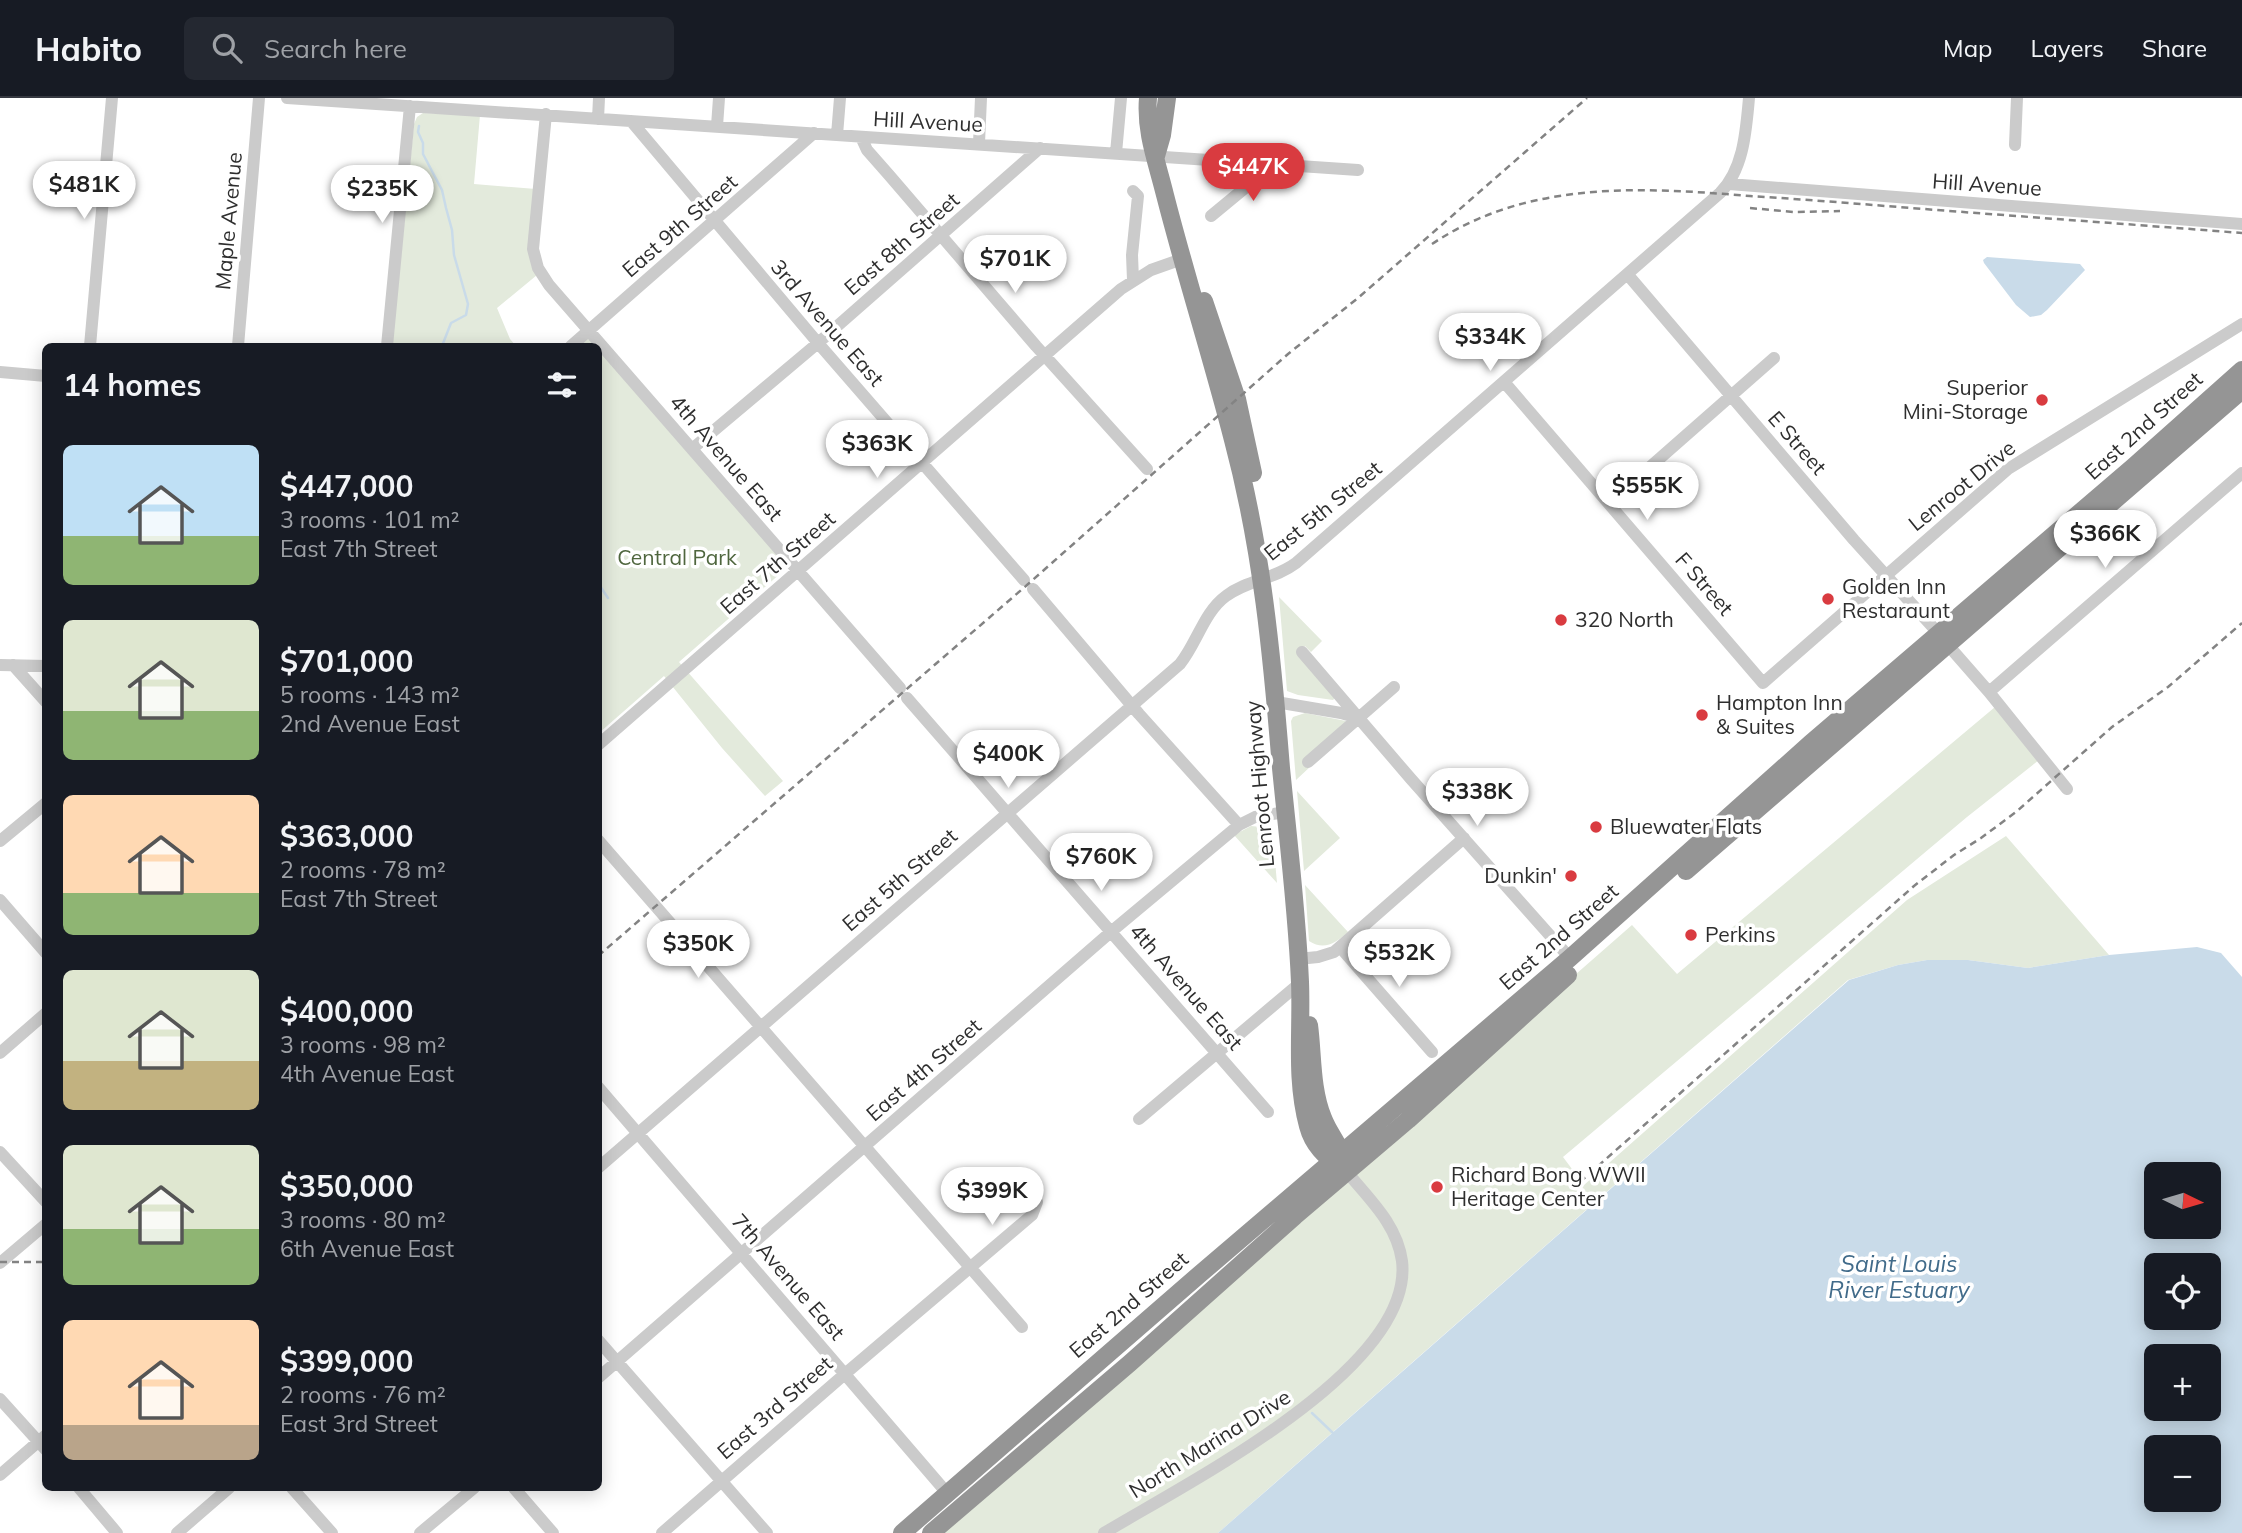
<!DOCTYPE html>
<html lang="en">
<head>
<meta charset="utf-8">
<style>
	body { margin:0; font-family:Mulish,sans-serif; background:#242831; color:#f1f3f6; height:100vh; display:flex; flex-direction:column; font-size:26px; white-space:nowrap }
	* { box-sizing:border-box; margin:0 }
	p { font-size:23px; color:#9ea1a6 }
	.icon { flex:none; width:38px; height:38px; fill:none; stroke:currentColor; stroke-width:2; stroke-linecap:round; stroke-linejoin:round }
	.map { position:relative; flex:1; overflow:hidden }
	.drawer { position:absolute; left:42px; top:245px; width:560px; height:1148px; display:flex; flex-direction:column; background:#171b24; border-radius:10px; box-shadow:0 4px 18px #0003 }
	.drawer>* { flex:none }
	.needle { width:46px; rotate:95deg }
	.fabs { position:absolute; left:2144px; top:1064px; display:grid; gap:14px }
	.fabs a { display:grid; place-items:center; width:77px; height:77px; border-radius:10px; background:#171b24; box-shadow:0 4px 18px #0003; font-size:35px }
	.price { position:absolute; translate:-50% -60px; padding:0 16px; border-radius:24px; background:#fff; color:#222; font-size:23px; line-height:46px; filter:drop-shadow(0 2px 4px #0008) }
	.price::after { content:''; position:absolute; left:50%; top:42px; width:21px; height:16px; margin-left:-10px; background:inherit; clip-path:polygon(0 0,100% 0,50% 100%) }
	.price.active { background:#d93b40; color:#fff }
	ul { padding:0; list-style:none }
	li { display:flex; align-items:center; gap:21px; height:175px; padding:0 21px }
	li span { display:grid; place-items:center; flex:none; width:196px; height:140px; border-radius:10px; color:#555 }
	li>.icon { margin-inline-start:auto }
	span .icon { width:84px; height:84px; fill:#fffc; stroke-width:1 }
	li b { font-size:30px }
	h2 { display:flex; justify-content:space-between; align-items:center; height:84px; padding:0 21px; font-size:30px }
	header { display:flex; align-items:center; gap:42px; box-sizing:border-box; height:98px; padding:0 35px; background:#171b24; border-bottom:2px solid #363941 }
	header strong { font-size:33px }
	nav { display:flex; gap:38px; margin-inline-start:auto; font-size:24px }
	.search { width:490px; height:63px; background:#242831; display:flex; align-items:center; gap:18px; box-sizing:border-box; padding:0 24px; border-radius:10px; color:#9ea1a6; font-size:26px }
	.map>svg:first-child { display:block }
	.green { fill:#e3eadc }
	.water { fill:#c9dbe9; fill-rule:evenodd }
	.lines { fill:none; stroke-linecap:round; stroke-linejoin:round }
	.stream { stroke:#c9dbe9; stroke-width:2.5 }
	.minor { stroke:#cbcbcb; stroke-width:12 }
	.highway { stroke:#959595; stroke-width:18 }
	.rail { stroke:#838383; stroke-width:2.5; stroke-dasharray:7 5; stroke-linecap:butt }
	.poi-dot { fill:#d93b40; stroke:#fff; stroke-width:2.5 }
	.labels { text-anchor:middle; stroke-width:7; stroke-linejoin:round; paint-order:stroke }
	.street-label { font-size:21px; fill:#2e2e2e; stroke:#fff }
	.poi-label { font-size:21px; fill:#2e2e2e; stroke:#fff; text-anchor:start }
	.park-label { font-size:21px; fill:#4f663e; stroke:#fff }
	.water-label { font-size:23px; font-style:italic; fill:#416b8a; stroke:#fff }
</style>
</head>
<body>
<header>
<strong>Habito</strong>
<div class="search"><svg class="icon" aria-label="search" viewBox="0 0 24 24"><circle cx="10" cy="10" r="6"/><path d="M15 15l6 6"/></svg>Search here</div>
<nav><a>Map</a><a>Layers</a><a>Share</a></nav>
</header>
<div class="map">
<svg width="2242" height="1435" viewBox="0 0 2242 1435">
	<rect width="100%" height="100%" fill="#fff"/>
	<!-- green -->
	<path class="green" d="M423 15 480 17 474 86 536 91 537 177 497 210 510 241 516 248H392L414 26 417 19Z
		M587 241 594 242 782 462 784 469 781 475 679 564 783 683 765 698 722 650 664 578 599 635 598 248H578Z
		M1279 499 1322 543 1311 554 1305 548 1299 555 1335 600 1333 602 1298 597 1287 593Z
		M1995 609 2039 662 1967 719 1563 1059 1584 1087 1907 802 2006 738 2109 857 2028 870 1968 862H1927L1898 867 1848 882 1218 1435H938L1632 827 1677 876Z
		M1305 615 1346 623 1311 668 1296 682 1291 623 1293 619Z
		M1297 693 1340 740 1304 773Z
		M1251 728 1272 730 1277 785 1234 737Z
		M1305 787 1348 834C1336 845 1324 853 1309 843Z"/>
	<!-- water -->
	<path class="water" d="M1987 159 2080 166 2085 172 2047 212 2041 217 2030 219 2016 207 1984 165 1983 162Z
		M2197 849 2221 855 2242 879V1435H1218L1849 882 1898 867 1927 862H1968L2028 870 2109 857ZM2156 1076H2208V1129H2156ZM2156 1167H2208V1220H2156ZM2156 1258H2208V1311H2156ZM2156 1349H2208V1402H2156Z"/>
	<g class="lines">
		<!-- stream -->
		<path class="stream" d="M419 28 418 34 423 45V56L442 92 446 110 452 132 454 157 468 206 466 217 451 225 442 248
			M598 485 608 500
			M1312 1315 1333 1335"/>
		<!-- minor -->
		<path class="minor" d="M287 0 1358 72
			M546 16 533 151 538 170 549 187 900 590
			M598 21 599 0
			M631 23 818 245 1024 482
			M717 28 719 0
			M837 37 840 0
			M861 39 867 52 889 77 1036 248 1147 371
			M979 45 981 0
			M2015 47 2017 0
			M1116 55 1121 0
			M1729 86 2242 126
			M1133 93 1138 98 1132 157 1133 182
			M1211 118 1274 66
			M1628 177 1854 442 1939 536
			M90 248 112 0
			M238 248 259 0
			M387 248 410 8
			M571 248 814 35
			M0 274 46 278
			M1505 285 1763 585 2008 371 2242 226
			M692 351 818 245 1040 50
			M1609 405 1774 260
			M1033 491 1139 616 1239 727
			M1947 546 1989 594 2067 691
			M1302 554 1411 681 1570 860
			M0 567 46 568
			M13 567 46 604
			M1989 594 2242 375
			M907 600 1268 1014
			M1276 604 1341 615 1358 620
			M598 647 1121 191 1151 172 1182 161
			M1308 664 1394 589
			M598 742 1022 1229
			M0 743 46 705
			M0 802 46 855
			M1340 849 1432 954
			M1298 861 1318 859 1334 854 1464 740
			M0 955 46 915
			M598 989 947 1395
			M1139 1021 1300 885
			M0 1054 46 1104
			M598 1070 1180 566C1197 545 1204 514 1226 498 1247 482 1275 481 1296 465L1720 95C1744 71 1746 32 1749 0
			M0 1165 46 1126
			M598 1242 767 1435
			M598 1280 1112 833 1239 727 1255 719 1285 714
			M0 1301 46 1352
			M0 1377 46 1337
			M79 1390 117 1435
			M292 1390 332 1435
			M514 1390 553 1435
			M177 1435 229 1390
			M420 1435 474 1390
			M662 1435 846 1275 1032 1117 1037 1104
			M1104 1435C1183 1387 1415 1271 1402 1163 1397 1126 1369 1101 1347 1074"/>
		<!-- highway -->
		<path class="highway" d="M1148 0C1145 34 1157 64 1165 97 1186 179 1212 260 1233 342 1262 451 1272 557 1281 670 1288 741 1297 813 1300 884 1302 932 1295 981 1308 1028 1313 1047 1325 1058 1341 1070
			M1156 58 1162 37 1167 0
			M1204 203 1237 301 1253 375
			M1686 773 2242 292
			M1309 927C1313 957 1311 991 1323 1020 1329 1036 1340 1047 1345 1064
			M902 1435 1200 1176 1570 860 1811 645 2133 369 2242 272
			M931 1435 1130 1265 1295 1118 1408 1022 1568 877"/>
		<!-- rail -->
		<path class="rail" d="M1750 110 1793 114 1840 113
			M1432 146C1528 82 1640 89 1750 98 1799 101 1849 105 1898 109 2013 118 2127 126 2242 135
			M598 858 1027 487 1288 256 1358 200 1587 0
			M1580 1084 1914 788 1954 757 1981 740 2016 714 2112 629 2168 589 2242 525
			M0 1164H46"/>
	</g>
	<!-- markers -->
	<g class="poi-dot">
		<circle cx="2042" cy="302" r="7"/>
		<circle cx="1828" cy="501" r="7"/>
		<circle cx="1561" cy="522" r="7"/>
		<circle cx="1702" cy="617" r="7"/>
		<circle cx="1596" cy="729" r="7"/>
		<circle cx="1571" cy="778" r="7"/>
		<circle cx="1691" cy="837" r="7"/>
		<circle cx="1437" cy="1089" r="7"/>
	</g>
	<g class="labels">
		<!-- street labels -->
		<g class="street-label">
			<text transform="translate(928 24) rotate(3)" y="7">Hill Avenue</text>
			<text transform="translate(1987 87) rotate(4)" y="7">Hill Avenue</text>
			<text transform="translate(229 123) rotate(-85)" y="7">Maple Avenue</text>
			<text transform="translate(680 128) rotate(-41)" y="7">East 9th Street</text>
			<text transform="translate(902 146) rotate(-41)" y="7">East 8th Street</text>
			<text transform="translate(827 225) rotate(49)" y="7">3rd Avenue East</text>
			<text transform="translate(2144 328) rotate(-42)" y="7">East 2nd Street</text>
			<text transform="translate(1797 345) rotate(49)" y="7">E Street</text>
			<text transform="translate(726 360) rotate(49)" y="7">4th Avenue East</text>
			<text transform="translate(1962 388) rotate(-39)" y="7">Lenroot Drive</text>
			<text transform="translate(1323 413) rotate(-39)" y="7">East 5th Street</text>
			<text transform="translate(778 465) rotate(-41)" y="7">East 7th Street</text>
			<text transform="translate(1704 486) rotate(49)" y="7">F Street</text>
			<text transform="translate(1260 686) rotate(-95)" y="7">Lenroot Highway</text>
			<text transform="translate(900 782) rotate(-41)" y="7">East 5th Street</text>
			<text transform="translate(1559 839) rotate(-41)" y="7">East 2nd Street</text>
			<text transform="translate(1186 889) rotate(49)" y="7">4th Avenue East</text>
			<text transform="translate(924 972) rotate(-41)" y="7">East 4th Street</text>
			<text transform="translate(788 1179) rotate(49)" y="7">7th Avenue East</text>
			<text transform="translate(1129 1207) rotate(-41)" y="7">East 2nd Street</text>
			<text transform="translate(775 1310) rotate(-41)" y="7">East 3rd Street</text>
			<text transform="translate(1210 1346) rotate(-32)" y="7">North Marina Drive</text>
		</g>
		<!-- poi labels -->
		<g class="poi-label">
			<text x="2028" y="297" text-anchor="end">Superior<tspan x="2028" dy="24">Mini-Storage</tspan></text>
			<text x="1842" y="496">Golden Inn<tspan x="1842" dy="24">Restaraunt</tspan></text>
			<text x="1575" y="529">320 North</text>
			<text x="1716" y="612">Hampton Inn<tspan x="1716" dy="24">&amp; Suites</tspan></text>
			<text x="1610" y="736">Bluewater Flats</text>
			<text x="1557" y="785" text-anchor="end">Dunkin'</text>
			<text x="1705" y="844">Perkins</text>
			<text x="1451" y="1084">Richard Bong WWII<tspan x="1451" dy="24">Heritage Center</tspan></text>
		</g>
		<!-- park labels -->
		<g class="park-label">
			<text x="677" y="467">Central Park</text>
		</g>
		<!-- water labels -->
		<g class="water-label">
			<text x="1899" y="1174">Saint Louis<tspan x="1899" dy="26">River Estuary</tspan></text>
		</g>
	</g>
</svg>
<div class="fabs">
<a><svg class="needle" viewBox="-14 -14 28 28"><path d="M0-13l5 13h-10z" fill="#e53935"/><path d="M0 13l5-13h-10z" fill="#9ea1a6"/></svg></a>
<a><svg class="icon" aria-label="locate" viewBox="0 0 24 24"><circle cx="12" cy="12" r="6"/><path d="M12 2v4M12 18v4M2 12h4M18 12h4"/></svg></a>
<a>+</a>
<a>−</a>
</div>
<b class="price active" style="left:1253px;top:105px">$447K</b>
<b class="price" style="left:84px;top:123px">$481K</b>
<b class="price" style="left:382px;top:127px">$235K</b>
<b class="price" style="left:1015px;top:197px">$701K</b>
<b class="price" style="left:1490px;top:275px">$334K</b>
<b class="price" style="left:877px;top:382px">$363K</b>
<b class="price" style="left:1647px;top:424px">$555K</b>
<b class="price" style="left:2105px;top:472px">$366K</b>
<b class="price" style="left:1008px;top:692px">$400K</b>
<b class="price" style="left:1477px;top:730px">$338K</b>
<b class="price" style="left:1101px;top:795px">$760K</b>
<b class="price" style="left:698px;top:882px">$350K</b>
<b class="price" style="left:1399px;top:891px">$532K</b>
<b class="price" style="left:992px;top:1129px">$399K</b>
<section class="drawer">
<h2>14 homes<svg class="icon" aria-label="filters" viewBox="0 0 24 24"><path d="M4 7h16M4 17h16"/><circle cx="9" cy="7" r="2"/><circle cx="15" cy="17" r="2"/></svg></h2>
<ul>
<li><span style="background:linear-gradient(#bfe0f5 65%,#8fb573 0)"><svg class="icon" aria-label="home" viewBox="0 0 24 24"><path d="M3 11l9-7 9 7M6 9v11h12V9"/></svg></span><div><b>$447,000</b><p>3 rooms · 101 m²</p><p>East 7th Street</p></div></li>
<li><span style="background:linear-gradient(#dfe7d0 65%,#8fb573 0)"><svg class="icon" aria-label="home" viewBox="0 0 24 24"><path d="M3 11l9-7 9 7M6 9v11h12V9"/></svg></span><div><b>$701,000</b><p>5 rooms · 143 m²</p><p>2nd Avenue East</p></div></li>
<li><span style="background:linear-gradient(#ffd9b3 70%,#8fb573 0)"><svg class="icon" aria-label="home" viewBox="0 0 24 24"><path d="M3 11l9-7 9 7M6 9v11h12V9"/></svg></span><div><b>$363,000</b><p>2 rooms · 78 m²</p><p>East 7th Street</p></div></li>
<li><span style="background:linear-gradient(#dfe7d0 65%,#c2b280 0)"><svg class="icon" aria-label="home" viewBox="0 0 24 24"><path d="M3 11l9-7 9 7M6 9v11h12V9"/></svg></span><div><b>$400,000</b><p>3 rooms · 98 m²</p><p>4th Avenue East</p></div></li>
<li><span style="background:linear-gradient(#dfe7d0 60%,#8fb573 0)"><svg class="icon" aria-label="home" viewBox="0 0 24 24"><path d="M3 11l9-7 9 7M6 9v11h12V9"/></svg></span><div><b>$350,000</b><p>3 rooms · 80 m²</p><p>6th Avenue East</p></div></li>
<li><span style="background:linear-gradient(#ffd9b3 75%,#b9a48a 0)"><svg class="icon" aria-label="home" viewBox="0 0 24 24"><path d="M3 11l9-7 9 7M6 9v11h12V9"/></svg></span><div><b>$399,000</b><p>2 rooms · 76 m²</p><p>East 3rd Street</p></div></li>
</ul>
</section>
</div>
</body>
</html>
